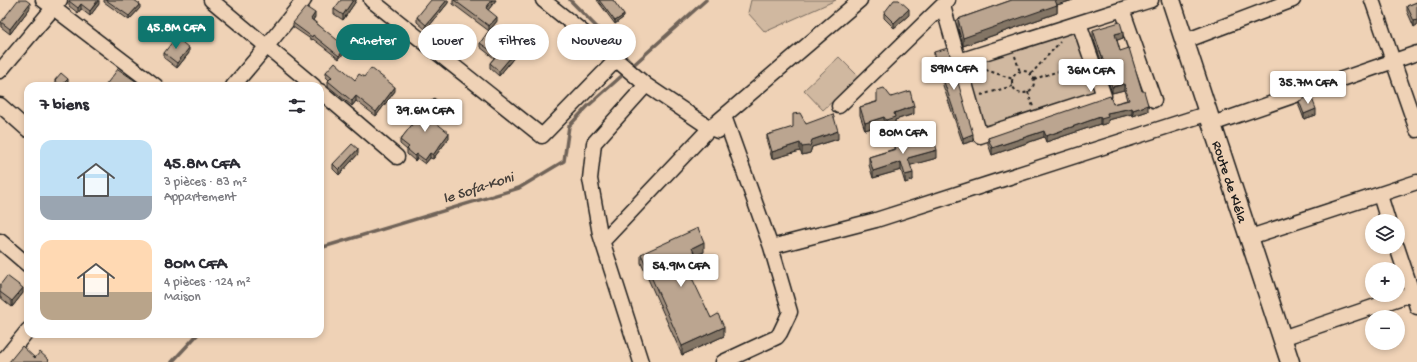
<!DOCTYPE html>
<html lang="fr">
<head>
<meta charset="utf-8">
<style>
	body { margin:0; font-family:"Gochi Hand",sans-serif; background:#f2f2f3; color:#2b2b33; height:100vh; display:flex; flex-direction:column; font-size:15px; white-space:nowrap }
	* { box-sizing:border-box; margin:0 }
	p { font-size:13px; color:#7c7c81 }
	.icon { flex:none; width:22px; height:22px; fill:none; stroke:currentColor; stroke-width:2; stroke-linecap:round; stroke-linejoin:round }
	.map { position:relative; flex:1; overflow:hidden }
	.panel { position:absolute; left:24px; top:82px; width:300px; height:256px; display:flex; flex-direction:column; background:#fff; border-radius:12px; box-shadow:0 2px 6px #0003 }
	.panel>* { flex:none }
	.guide { position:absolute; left:336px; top:24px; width:380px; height:36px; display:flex; gap:8px }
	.tools { position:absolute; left:1365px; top:214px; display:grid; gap:8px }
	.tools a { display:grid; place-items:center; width:40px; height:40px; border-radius:50%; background:#fff; box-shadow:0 2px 6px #0003; font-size:20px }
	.price { position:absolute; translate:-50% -34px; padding:0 9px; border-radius:4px; background:#fff; color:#222; font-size:13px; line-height:26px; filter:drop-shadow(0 1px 2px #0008) }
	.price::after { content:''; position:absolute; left:50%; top:24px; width:12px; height:9px; margin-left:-6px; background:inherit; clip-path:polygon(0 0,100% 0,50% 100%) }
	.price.current { background:#0f766e; color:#fff }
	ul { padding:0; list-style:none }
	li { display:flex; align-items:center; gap:12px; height:100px; padding:0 16px }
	li span { display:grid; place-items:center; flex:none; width:112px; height:80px; border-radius:12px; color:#555 }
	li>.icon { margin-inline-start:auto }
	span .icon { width:48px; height:48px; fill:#fffc; stroke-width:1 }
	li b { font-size:17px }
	h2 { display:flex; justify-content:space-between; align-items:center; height:48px; padding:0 16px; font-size:17px }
	.pill { padding:0 14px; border-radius:18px; background:#fff; box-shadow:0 2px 6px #0003; font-size:14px; line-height:36px }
	.pill.current { background:#0f766e; color:#fff }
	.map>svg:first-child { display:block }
	.green { fill:#d0b8a0; stroke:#766a5e }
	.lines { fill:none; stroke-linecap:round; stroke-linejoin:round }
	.stream { stroke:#6f6359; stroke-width:3.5 }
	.minor-casing { stroke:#1c1c1c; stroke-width:17 }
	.major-casing { stroke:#1c1c1c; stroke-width:21 }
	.path { stroke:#1c1c1c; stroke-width:2; stroke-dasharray:3 3; stroke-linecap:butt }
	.minor { stroke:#efd2b6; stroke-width:14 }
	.major { stroke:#efd2b6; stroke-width:18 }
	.wall { fill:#a18e7c; stroke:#1c1c1c }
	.shaded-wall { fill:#837465; stroke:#1c1c1c }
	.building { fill:#bba590; stroke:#1c1c1c }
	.labels { text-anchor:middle; stroke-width:4; stroke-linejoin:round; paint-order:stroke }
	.street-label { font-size:14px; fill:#1c1c1c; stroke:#efd2b6 }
	.water-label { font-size:15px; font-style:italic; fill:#46403b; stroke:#efd2b6 }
</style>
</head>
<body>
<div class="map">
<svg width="1417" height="362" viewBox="0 0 1417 362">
	<rect width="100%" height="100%" fill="#efd2b6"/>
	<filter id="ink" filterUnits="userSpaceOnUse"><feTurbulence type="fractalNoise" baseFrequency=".025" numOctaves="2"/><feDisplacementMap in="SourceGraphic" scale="8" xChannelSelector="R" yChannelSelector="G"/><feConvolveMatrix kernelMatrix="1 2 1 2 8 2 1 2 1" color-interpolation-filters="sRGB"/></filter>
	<g filter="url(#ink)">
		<!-- green -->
		<path class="green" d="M751 0H836L765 32 748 13Z
			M1075 30 1098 94 984 128 966 67Z
			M839 57 859 77 823 110 804 90Z"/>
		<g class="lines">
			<!-- stream -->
			<path class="stream" d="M570 0 634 65
				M630 68 706 0
				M320 248 519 188 564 161 569 126 588 106 626 72
				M172 362 198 334"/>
			<!-- minor casing -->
			<g class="minor-casing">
				<path id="minor" d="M43 0 156 86
					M211 0 314 86
					M371 0 542 136 616 60
					M543 0 599 45 646 85 710 128 718 131
					M1372 0 1417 130
					M943 6 980 136 1104 96 1079 23
					M1122 9 1154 100
					M1185 41 1293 0
					M959 61 1151 0
					M0 71 60 0
					M233 86 267 46 304 0
					M320 91 397 157
					M0 105 28 130
					M839 106 948 0
					M1212 124 1417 53
					M1380 195 1388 221
					M1250 237 1417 182
					M0 241 28 265
					M603 241 710 128 860 0
					M771 247 876 220 1209 113
					M1397 247 1417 307
					M1282 338 1417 292
					M2 362 28 330
					M641 362 600 234 590 179 594 143 646 85
					M723 362 777 337 780 333 790 312 771 247 724 116"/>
			</g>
			<!-- major casing -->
			<g class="major-casing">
				<g id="major">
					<path id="s1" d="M1171 0 1290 362"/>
				</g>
			</g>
			<!-- path -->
			<path class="path" d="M1015 56 1020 72
				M980 68 1013 79
				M1012 82a11 11 0 1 1 22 0a11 11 0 1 1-22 0Z
				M1031 74 1060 42
				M1034 79 1081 64
				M1028 92 1033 107
				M981 95 1013 86"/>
			<!-- minor -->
			<use href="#minor" class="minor"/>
			<!-- major -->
			<use href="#major" class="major"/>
		</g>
		<!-- wall -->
		<path class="wall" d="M104 0H134L140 8 129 20 104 2Z
			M356 0V1L343 20 334 14V9Z
			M448 0V3L426 30 417 22V17Z
			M453 0H496L488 10 497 21 491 29 516 55 499 76 490 68V63L494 58 480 47V43L489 31 453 4Z
			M597 0H613L624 17 615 24Z
			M1012 0H1073L1057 5V13L963 46 958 28V19Z
			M69 1 99 4 90 16 81 9 78 13 69 6Z
			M1417 2 1414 27 1407 11V6Z
			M30 8 10 34 1 27V22Z
			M884 13 909 15 894 28 884 18Z
			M315 17 313 20 346 50 339 59 313 39 312 40 293 27V23Z
			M1093 30 1123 38 1117 40 1120 51 1148 111 1133 116 1132 114 1108 120V123L1101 125 1100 124 1046 142 1044 137 992 155 988 144V138L1127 100 1124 90 1112 93 1093 37Z
			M934 52 973 141 963 144 934 59Z
			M164 53H189L177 68 164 58Z
			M326 72 355 80 364 77 395 91 376 116 356 101 352 106 328 86V81L329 80 326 77Z
			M55 80 68 82 64 86H58L55 83Z
			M891 97 914 114 895 120V125L886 128 884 124 865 130 860 115V107Z
			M1299 101 1316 115 1304 119 1299 106Z
			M426 108 441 109 432 120 449 138 433 159 430 158 425 164 417 158 415 161 407 154V150L400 144V140Z
			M806 124 838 139 812 147 810 153 802 155 800 151 772 159 767 142V135Z
			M894 143 906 145 937 158 910 165 913 180 905 183 901 170 873 178 869 165V157L894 149Z
			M358 154 339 175 333 169V164Z
			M704 252 695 256V265L687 269V277L711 318 724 336 682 355 641 263V254Z
			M0 285 23 293 12 307 0 297Z"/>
		<!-- shaded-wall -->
		<path class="shaded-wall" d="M99 0V4L90 16V11Z
			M353 0H356V1L343 20V15Z
			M447 0H448V3L426 30V25Z
			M492 0H496L486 13V8Z
			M1054 0H1073L1057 5V13L963 46V38Z
			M30 3V8L10 34V29Z
			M81 4V9L78 13V8Z
			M140 4V8L129 20V16Z
			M909 9V15L894 28V23Z
			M315 13V17L311 23V19Z
			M624 15V17L615 24V21Z
			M497 17V21L489 31V26Z
			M1417 20V25L1414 27V21Z
			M1123 32V38L1115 41V34Z
			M346 47V50L339 59V56Z
			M189 48V53L177 68V63Z
			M516 51V55L499 76V71Z
			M68 79V82L64 86H61Z
			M1124 84V90L1112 93V87Z
			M395 87V91L376 116V112Z
			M356 96V101L352 106V101Z
			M441 104V109L430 123V118Z
			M1148 105V111L1133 116V110Z
			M914 106V114L895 120V125L886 128V120L894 113Z
			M1132 108V114L1108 120V123L1101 125V119L1107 113Z
			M1316 109V115L1304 119V114Z
			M884 117V124L865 130V123Z
			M1100 117V124L1046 142V136Z
			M838 131V139L812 147 810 153 802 155V147L812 140Z
			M1044 131V137L992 155V148Z
			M449 133V138L433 159V155Z
			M973 134V141L963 144V138Z
			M800 143V151L772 159V152Z
			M358 149V154L339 175V170Z
			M937 150V158L908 166V158Z
			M430 153V158L425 164V160Z
			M417 154V158L415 161V156Z
			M901 162V170L873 178V171Z
			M913 173V180L905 183V175Z
			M704 242V252L695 256V265L687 269V277L676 272 692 248Z
			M23 288V293L12 307V301Z
			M724 327V336L682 355V346Z"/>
		<!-- building -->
		<path class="building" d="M18 0H26L30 3 10 29 1 22Z
			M70 0H98L90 11 81 4 78 8 69 1Z
			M106 0H134L140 4 129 16Z
			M341 0H353L343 15 334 9Z
			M431 0H447L426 25 417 17Z
			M454 0H492L486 8 497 17 489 26Z
			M599 0H613L624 15 615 21Z
			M894 0H899L909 9 894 23 884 13Z
			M1012 0H1055L1057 5 963 38 958 19Z
			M1417 2V20L1414 21 1407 6Z
			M306 7 315 13 311 19 346 47 339 56 313 35 312 37 293 23Z
			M1120 22 1123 32 1115 34 1120 51 1129 48 1142 91H1144L1148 105 1133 110 1132 108 1107 113 1108 117 1101 119 1100 117 1046 136 1044 131 992 148 988 138 1110 96 1113 104 1129 100 1124 84 1112 87 1093 30Z
			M490 29 516 51 499 71 490 63 497 55 480 43Z
			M176 37 189 48 177 63 164 53Z
			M948 48 973 134 963 138 934 52Z
			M335 62 355 80 359 74 364 77 371 68 395 87 376 112 356 96 352 101 328 81 332 77 326 72Z
			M118 69 137 82 134 86H105Z
			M61 73 68 79 61 86 55 80Z
			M884 88 891 97 910 91 914 106 894 113 895 117 886 120 884 117 865 123 860 107 877 102V90Z
			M1311 96 1316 109 1304 114 1299 101Z
			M434 98 441 104 430 118 449 133 433 155 430 153 425 160 417 154 415 156 407 149 409 147 400 140 425 108H426Z
			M800 113 806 124 833 114 838 131 812 140 810 146 802 147 800 143 772 152 767 135 793 127V114Z
			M933 137 937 150 908 158 913 173 905 175 901 162 873 171 869 157 896 149 894 143 904 140 906 145Z
			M352 144 358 149 339 170 333 164Z
			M698 228 704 242 692 248 695 255 684 260 687 267 676 272 693 280 711 318 718 314 724 327 682 346 641 254Z
			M7 276 23 288 12 301 0 292V285Z
			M22 346 35 358 40 352 49 360 47 362H9Z"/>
	</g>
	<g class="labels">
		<!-- street labels -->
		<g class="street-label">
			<text dy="5" stroke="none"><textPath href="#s1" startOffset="191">Route de Kléla</textPath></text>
		</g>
		<!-- water labels -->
		<g class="water-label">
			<text transform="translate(478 187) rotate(-18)" y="5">le Sofa-Koni</text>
		</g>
	</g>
</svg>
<div class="tools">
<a><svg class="icon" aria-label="layers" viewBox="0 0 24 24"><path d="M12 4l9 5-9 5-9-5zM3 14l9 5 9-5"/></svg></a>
<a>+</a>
<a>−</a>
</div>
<b class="price current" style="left:176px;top:50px">45.8M CFA</b>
<b class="price" style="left:954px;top:91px">59M CFA</b>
<b class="price" style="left:1091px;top:93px">36M CFA</b>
<b class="price" style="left:1308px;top:105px">35.7M CFA</b>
<b class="price" style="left:425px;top:133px">39.6M CFA</b>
<b class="price" style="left:903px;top:155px">80M CFA</b>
<b class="price" style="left:681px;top:288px">54.9M CFA</b>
<div class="guide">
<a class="pill current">Acheter</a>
<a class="pill">Louer</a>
<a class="pill">Filtres</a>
<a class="pill">Nouveau</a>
</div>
<section class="panel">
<h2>7 biens<svg class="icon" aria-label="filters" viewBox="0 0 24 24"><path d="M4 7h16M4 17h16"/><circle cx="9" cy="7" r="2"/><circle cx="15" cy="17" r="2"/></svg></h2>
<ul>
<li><span style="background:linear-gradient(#bfe0f5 70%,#9aa5b1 0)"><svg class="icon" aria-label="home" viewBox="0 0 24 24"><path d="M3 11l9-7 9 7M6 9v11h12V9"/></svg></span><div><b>45.8M CFA</b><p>3 pièces · 83 m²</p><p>Appartement</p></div></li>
<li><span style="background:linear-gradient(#ffd9b3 65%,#b9a48a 0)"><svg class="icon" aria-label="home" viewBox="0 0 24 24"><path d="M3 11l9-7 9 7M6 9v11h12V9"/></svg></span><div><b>80M CFA</b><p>4 pièces · 124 m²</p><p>Maison</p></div></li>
</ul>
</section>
</div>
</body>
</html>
